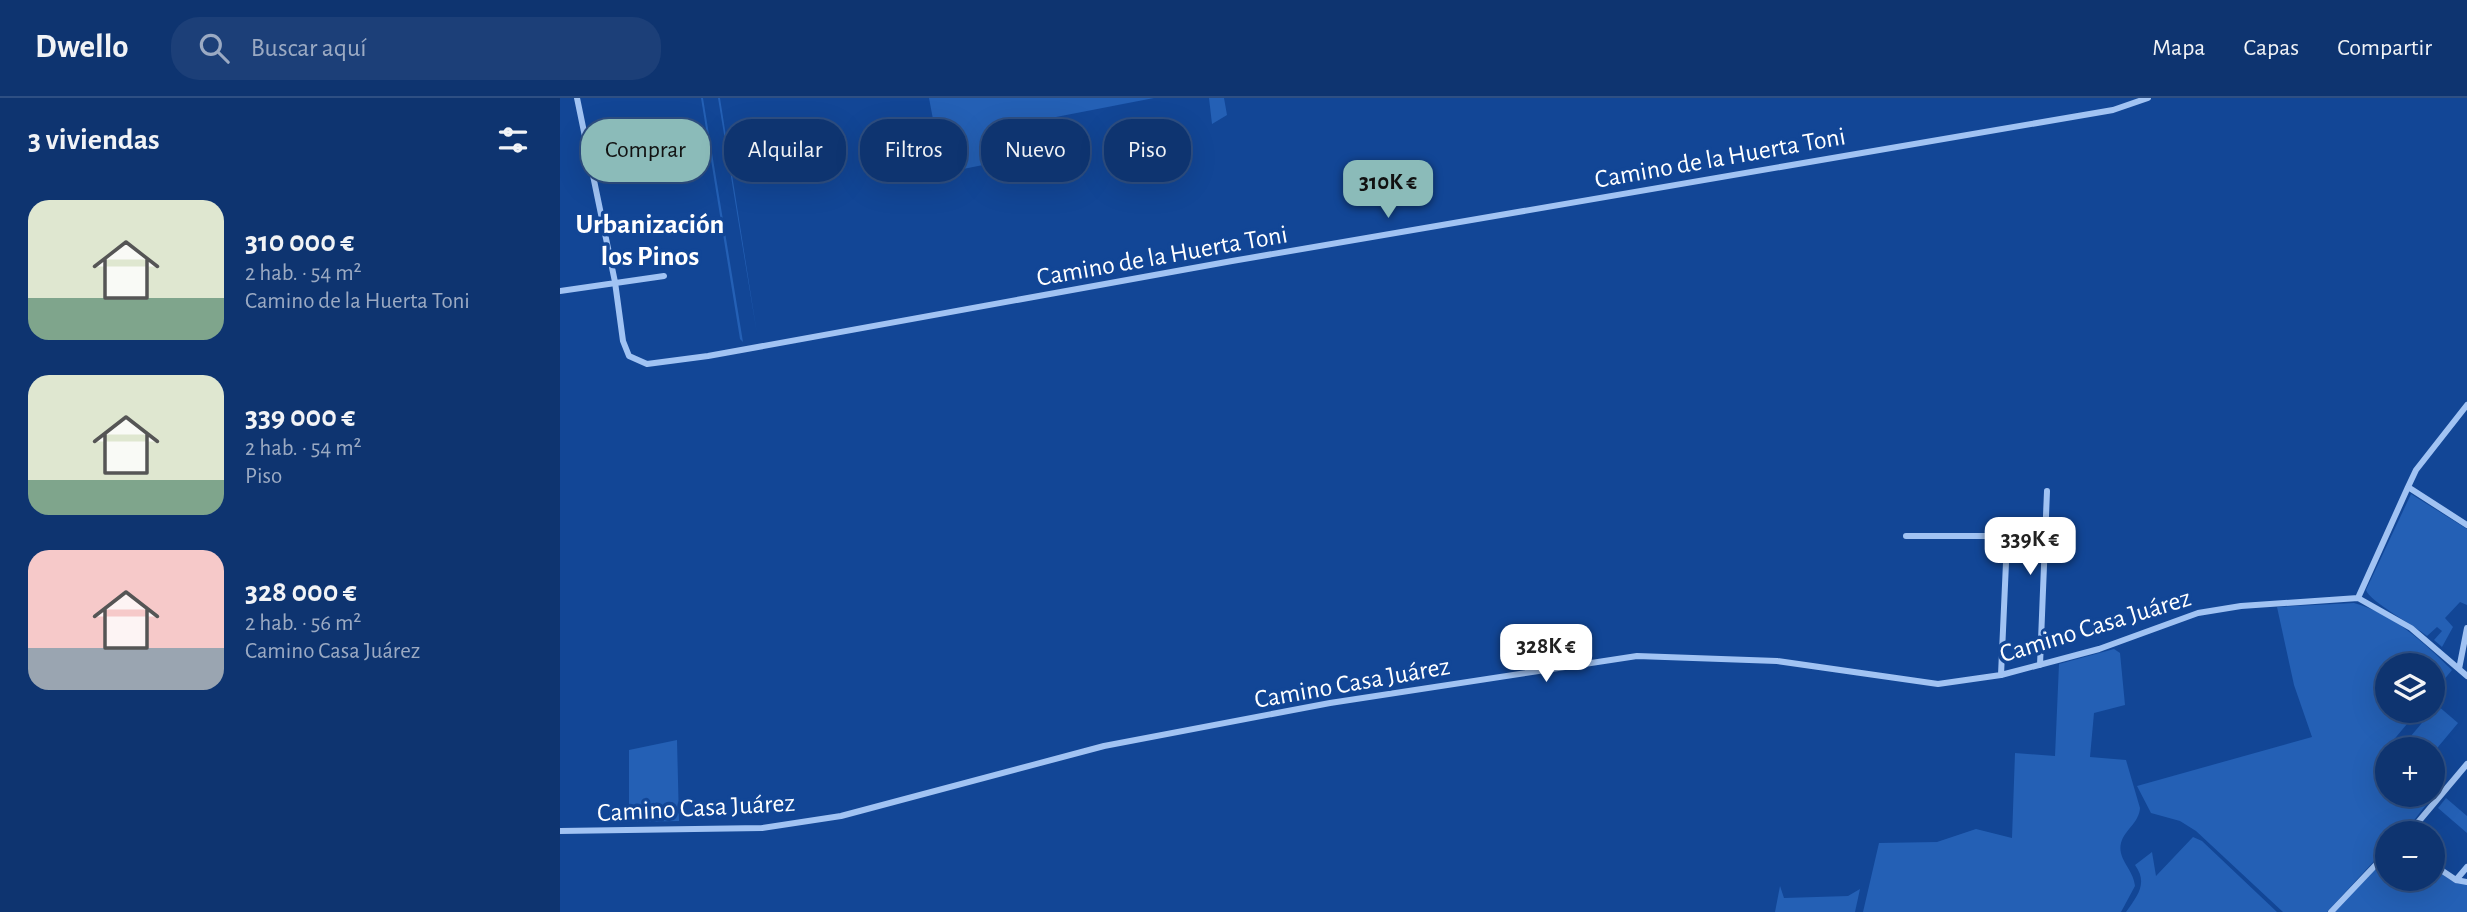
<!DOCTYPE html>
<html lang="es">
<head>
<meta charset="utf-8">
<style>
	body { margin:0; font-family:"Alegreya Sans",sans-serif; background:#1c3f78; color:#f1f3f6; height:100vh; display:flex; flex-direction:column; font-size:26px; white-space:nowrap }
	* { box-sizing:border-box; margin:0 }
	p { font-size:23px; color:#9baac3 }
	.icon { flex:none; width:38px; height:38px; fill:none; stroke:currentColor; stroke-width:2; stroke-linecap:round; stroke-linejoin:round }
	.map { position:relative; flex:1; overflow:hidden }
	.side { display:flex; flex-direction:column; background:#0e3470; width:560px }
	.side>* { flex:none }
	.top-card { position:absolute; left:21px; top:21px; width:665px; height:63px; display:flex; gap:14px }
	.buttons { position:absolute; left:1815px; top:555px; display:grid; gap:14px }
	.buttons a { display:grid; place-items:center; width:70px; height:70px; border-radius:50%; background:#0e3470; box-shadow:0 7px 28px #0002,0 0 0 2px #2e4f83; font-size:35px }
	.price { position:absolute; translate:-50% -60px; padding:0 16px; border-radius:14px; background:#fff; color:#222; font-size:23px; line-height:46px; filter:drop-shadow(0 2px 4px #0008) }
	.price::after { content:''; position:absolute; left:50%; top:42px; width:21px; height:16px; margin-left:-10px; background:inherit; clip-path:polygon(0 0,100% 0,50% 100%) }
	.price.current { background:#8bbbb9; color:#111 }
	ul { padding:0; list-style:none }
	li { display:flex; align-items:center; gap:21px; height:175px; padding:0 28px }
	li span { display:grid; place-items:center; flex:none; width:196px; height:140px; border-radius:21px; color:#555 }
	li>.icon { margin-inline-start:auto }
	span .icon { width:84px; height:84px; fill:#fffc; stroke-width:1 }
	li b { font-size:30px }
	h2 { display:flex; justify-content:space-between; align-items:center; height:84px; padding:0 28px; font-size:30px }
	.chip { padding:0 24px; border-radius:28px; background:#0e3470; box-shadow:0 7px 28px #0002,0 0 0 2px #2e4f83; font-size:24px; line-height:63px }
	.chip.current { background:#8bbbb9; color:#111 }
	header { display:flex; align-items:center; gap:42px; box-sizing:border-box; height:98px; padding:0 35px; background:#0e3470; border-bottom:2px solid #2e4f83 }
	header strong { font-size:33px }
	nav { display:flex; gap:38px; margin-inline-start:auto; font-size:24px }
	.search { width:490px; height:63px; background:#1c3f78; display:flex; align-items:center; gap:18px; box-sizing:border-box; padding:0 24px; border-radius:28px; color:#9baac3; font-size:26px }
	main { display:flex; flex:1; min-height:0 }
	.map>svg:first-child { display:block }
	.green { fill:#2460b5 }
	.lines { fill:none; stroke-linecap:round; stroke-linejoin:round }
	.minor { stroke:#a1c3f3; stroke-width:6 }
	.labels { text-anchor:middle; stroke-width:7; stroke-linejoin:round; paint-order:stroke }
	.street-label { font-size:26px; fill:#fff; stroke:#124696 }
	.neighbourhood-label { font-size:28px; font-weight:bold; fill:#fff; stroke:#124696 }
</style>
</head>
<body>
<header>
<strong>Dwello</strong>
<div class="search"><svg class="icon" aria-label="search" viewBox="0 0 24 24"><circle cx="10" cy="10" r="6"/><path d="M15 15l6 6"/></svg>Buscar aquí</div>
<nav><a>Mapa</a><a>Capas</a><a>Compartir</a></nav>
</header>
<main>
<section class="side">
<h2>3 viviendas<svg class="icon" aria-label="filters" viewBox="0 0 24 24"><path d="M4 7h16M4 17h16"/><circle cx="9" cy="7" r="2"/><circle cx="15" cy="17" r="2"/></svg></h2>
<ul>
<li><span style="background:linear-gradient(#dfe7d0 70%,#7fa58c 0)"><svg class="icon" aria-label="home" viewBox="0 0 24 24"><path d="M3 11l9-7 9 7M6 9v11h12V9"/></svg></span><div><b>310 000 €</b><p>2 hab. · 54 m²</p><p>Camino de la Huerta Toni</p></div></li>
<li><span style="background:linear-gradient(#dfe7d0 75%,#7fa58c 0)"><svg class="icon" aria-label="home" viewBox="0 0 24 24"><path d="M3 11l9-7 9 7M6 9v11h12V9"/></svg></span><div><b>339 000 €</b><p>2 hab. · 54 m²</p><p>Piso</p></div></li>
<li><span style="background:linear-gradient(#f6c9c9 70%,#9aa5b1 0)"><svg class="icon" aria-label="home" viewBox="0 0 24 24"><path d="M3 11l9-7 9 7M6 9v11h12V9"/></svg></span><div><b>328 000 €</b><p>2 hab. · 56 m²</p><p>Camino Casa Juárez</p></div></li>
</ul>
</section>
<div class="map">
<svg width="1907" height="814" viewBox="0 0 1907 814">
	<rect width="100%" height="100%" fill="#124696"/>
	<!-- green -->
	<path class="green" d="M141 0H143L183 244 180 241Z
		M158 0H160L197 236Z
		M369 0H594L449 28 453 61 383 75Z
		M649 0H664L667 17 652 26Z
		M1851 396 1907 431V507L1900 504 1885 520 1893 529 1882 549 1874 542 1882 533 1877 529 1867 538C1855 528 1809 503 1806 492Z
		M1794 505C1834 516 1863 544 1892 572L1873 595 1872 567H1827V612L1858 613 1820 658 1827 668V696H1872L1873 689 1877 693 1844 735H1827V749L1767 814H1723L1636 733 1620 723 1591 715 1577 688 1752 639 1734 587 1717 509Z
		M1554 551 1560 555 1565 607 1534 615 1530 659 1566 662 1580 710C1579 725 1565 731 1561 745 1557 761 1574 772 1575 788L1561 814H1303L1319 745 1377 744 1416 731 1452 740 1455 655 1495 658 1499 566Z
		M1877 607 1898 625 1873 655 1872 651H1840Z
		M117 642 119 723 69 724V652Z
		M1886 700 1907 718V735L1878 710Z
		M1633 739 1642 743 1717 814H1566C1578 797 1588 785 1575 767L1592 754 1596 778Z
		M1827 758V780H1872L1873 770 1892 783 1907 786V814H1775Z
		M1220 788 1224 800 1288 798 1300 791 1295 814H1215Z"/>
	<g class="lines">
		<!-- minor -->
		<path class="minor" d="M17 0 55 184 63 243 69 258 87 266 148 258 672 163 1553 12 1588 0
			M0 193 104 178
			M1848 389 1856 372 1907 307
			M1346 438H1444L1447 442 1441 577
			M1798 500 1851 530 1907 578
			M1480 567 1487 393
			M1899 571 1907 530
			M0 733 202 730 281 718 544 648 770 605 1077 558 1217 563 1378 586 1441 577 1539 551 1638 515 1681 508 1798 500 1848 389 1907 427
			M1849 735 1907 666
			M1872 766 1896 782 1907 784
			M1896 782 1907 769
			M1771 814 1827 755"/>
	</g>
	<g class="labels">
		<!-- street labels -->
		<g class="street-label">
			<text transform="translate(1160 59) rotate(-10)" y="9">Camino de la Huerta Toni</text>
			<text transform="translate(602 157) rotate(-10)" y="9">Camino de la Huerta Toni</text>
			<text transform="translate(1535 527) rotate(-17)" y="9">Camino Casa Juárez</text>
			<text transform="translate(792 584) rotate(-10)" y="9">Camino Casa Juárez</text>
			<text transform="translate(136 709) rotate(-3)" y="9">Camino Casa Juárez</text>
		</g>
		<!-- neighbourhood labels -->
		<g class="neighbourhood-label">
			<text x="90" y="135">Urbanización<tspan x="90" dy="32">los Pinos</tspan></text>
		</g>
	</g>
</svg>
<div class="buttons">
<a><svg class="icon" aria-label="layers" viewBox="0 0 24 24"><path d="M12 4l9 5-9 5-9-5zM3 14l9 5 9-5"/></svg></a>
<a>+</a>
<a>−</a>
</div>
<b class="price current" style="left:828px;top:122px">310K €</b>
<b class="price" style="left:1470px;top:479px">339K €</b>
<b class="price" style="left:986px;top:586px">328K €</b>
<div class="top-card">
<a class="chip current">Comprar</a>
<a class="chip">Alquilar</a>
<a class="chip">Filtros</a>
<a class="chip">Nuevo</a>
<a class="chip">Piso</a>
</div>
</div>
</main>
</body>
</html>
